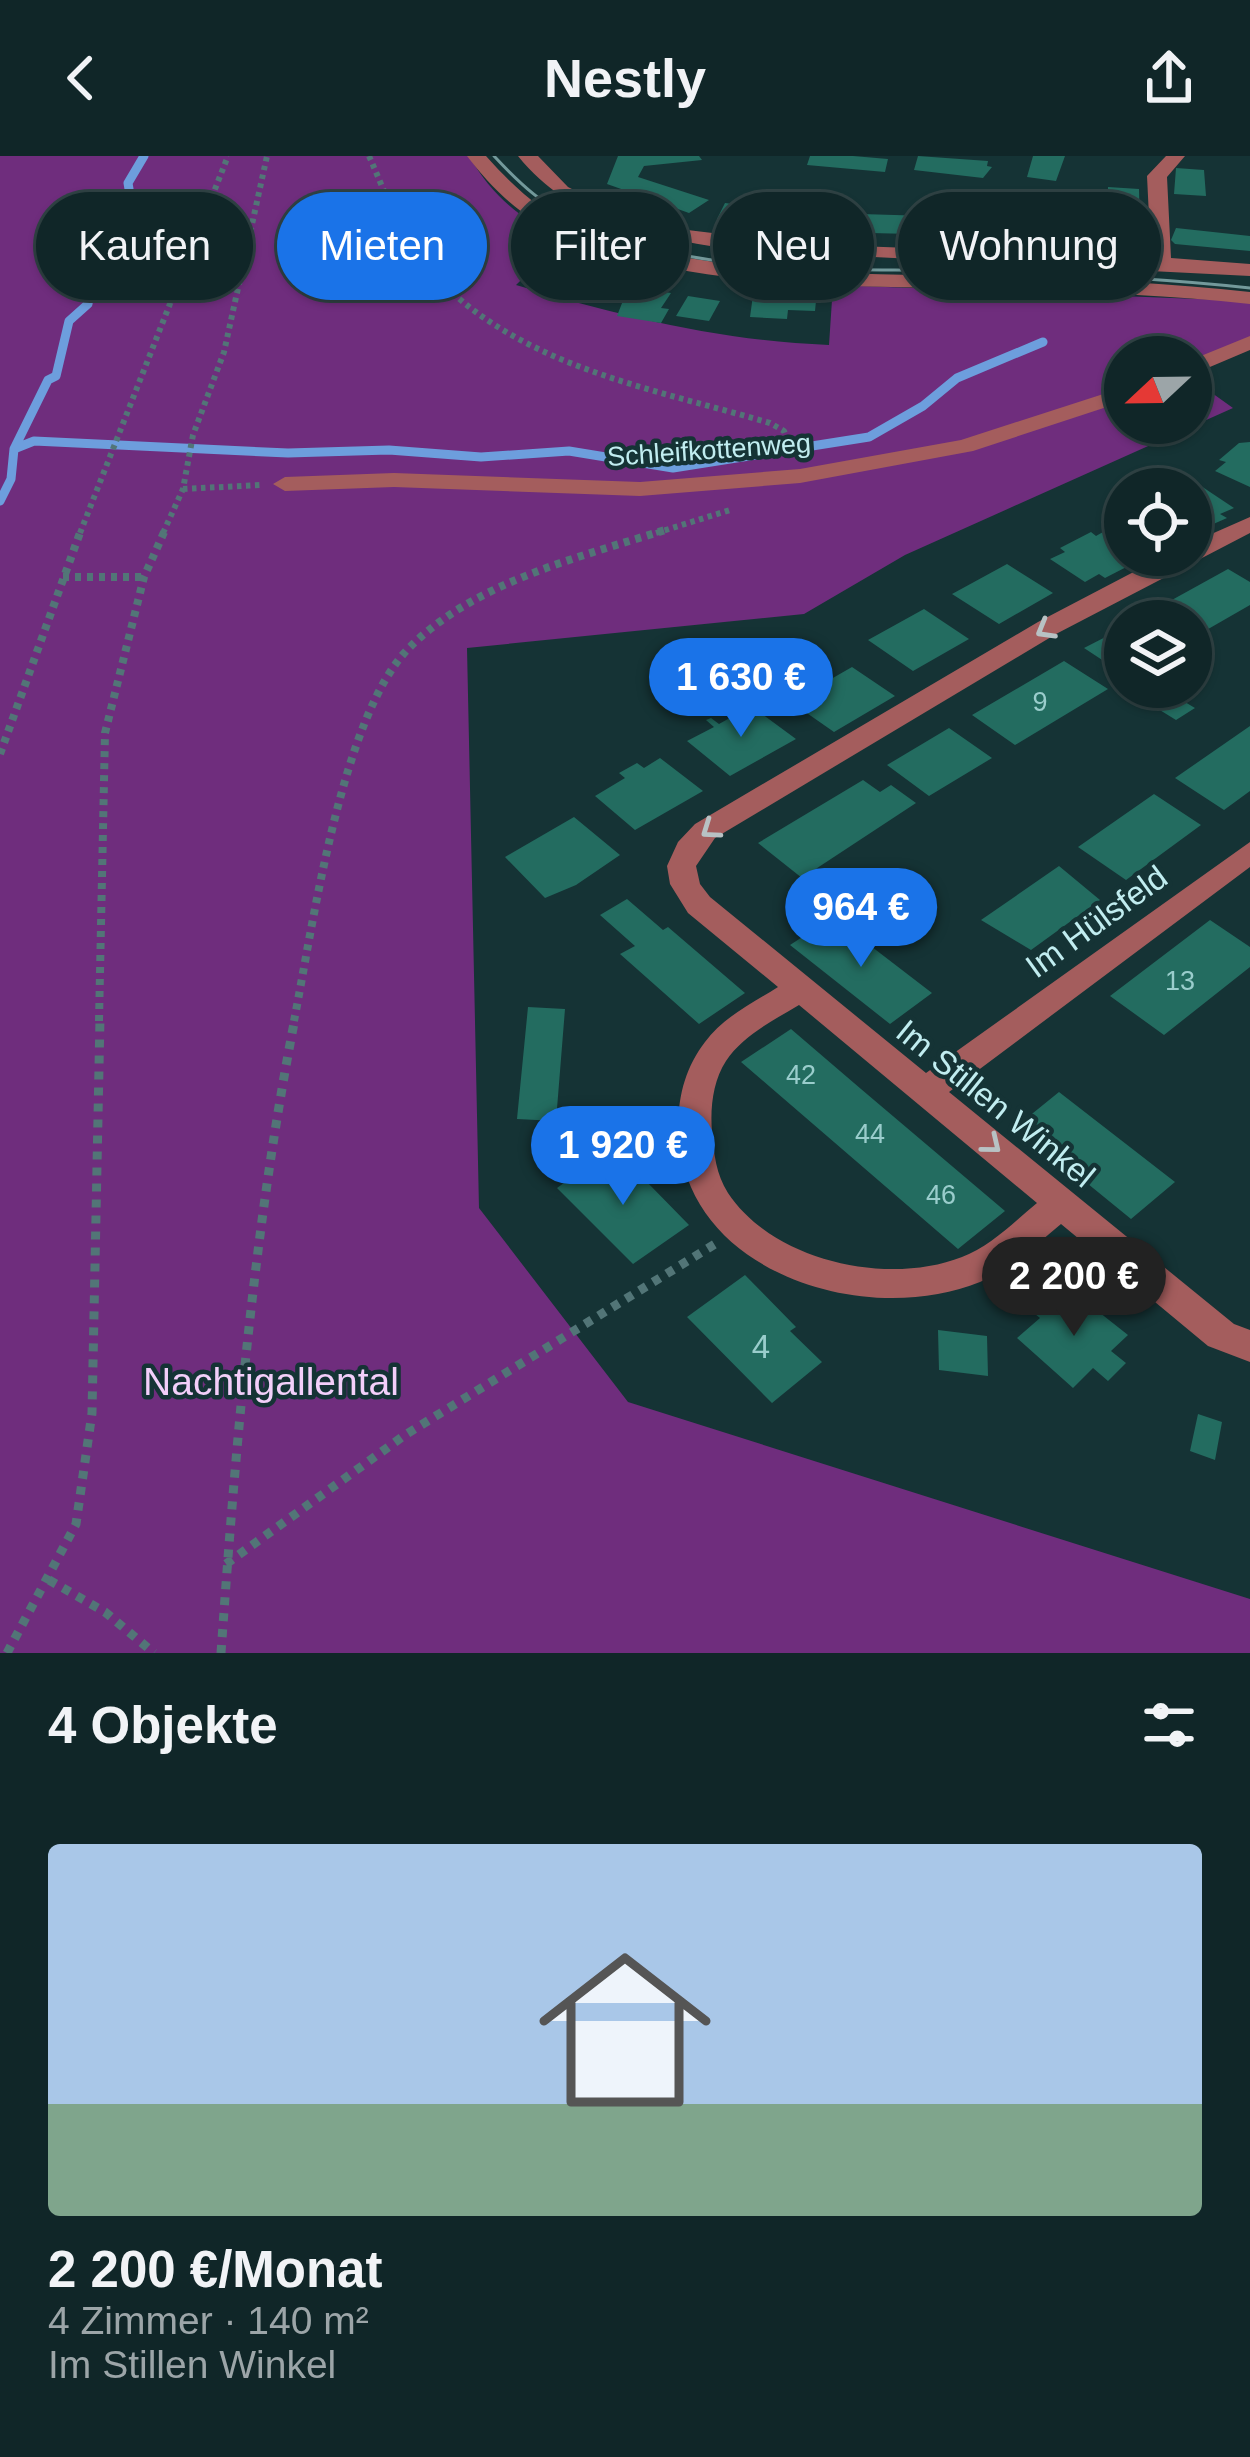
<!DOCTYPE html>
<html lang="de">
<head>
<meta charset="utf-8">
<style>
	body { margin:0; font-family:Arial,sans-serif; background:#192e30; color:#f1f3f6; height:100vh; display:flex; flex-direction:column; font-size:45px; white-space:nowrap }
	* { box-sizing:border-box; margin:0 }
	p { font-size:39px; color:#9ca5a8 }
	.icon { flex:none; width:66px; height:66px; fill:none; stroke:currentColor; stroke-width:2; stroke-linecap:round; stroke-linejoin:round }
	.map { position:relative; height:1497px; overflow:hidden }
	.details { display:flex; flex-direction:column; background:#102628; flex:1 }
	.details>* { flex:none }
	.guide { position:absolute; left:36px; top:36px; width:1179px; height:108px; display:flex; gap:24px }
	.needle { width:78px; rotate:248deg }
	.buttons { position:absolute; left:1104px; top:180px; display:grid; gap:24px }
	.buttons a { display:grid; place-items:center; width:108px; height:108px; border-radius:50%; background:#102628; box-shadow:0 3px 9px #0004,0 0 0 3px #304345; font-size:60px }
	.price { position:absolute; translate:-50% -102px; padding:0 27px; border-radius:42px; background:#1a73e8; color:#fff; font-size:39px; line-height:78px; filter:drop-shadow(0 3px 6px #0008) }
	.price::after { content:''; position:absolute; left:50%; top:72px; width:36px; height:27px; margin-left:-18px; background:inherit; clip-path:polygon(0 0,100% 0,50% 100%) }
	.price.active { background:#222; color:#fff }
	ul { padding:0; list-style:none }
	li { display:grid; align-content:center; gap:24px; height:636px; padding:0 48px }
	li+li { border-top:3px solid #304345 }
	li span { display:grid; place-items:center; height:372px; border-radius:12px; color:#555 }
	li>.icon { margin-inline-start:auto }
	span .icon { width:216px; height:216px; fill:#fffc; stroke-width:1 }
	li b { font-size:51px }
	h2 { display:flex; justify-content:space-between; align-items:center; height:144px; padding:0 48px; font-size:51px }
	.tag { padding:0 42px; border-radius:54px; background:#102628; box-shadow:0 3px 9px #0004,0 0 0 3px #304345; font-size:42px; line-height:108px }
	.tag.active { background:#1a73e8; color:#fff }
	header { display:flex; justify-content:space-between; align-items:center; height:156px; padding:0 48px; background:#102628; font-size:54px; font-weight:800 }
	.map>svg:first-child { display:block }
	.green { fill:#6f2d7d }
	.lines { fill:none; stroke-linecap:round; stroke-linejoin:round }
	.stream { stroke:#6d9edd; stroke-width:9 }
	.building { fill:#236c60 }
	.path-far2 { stroke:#527577; stroke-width:6; stroke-dasharray:4.5 4.5; stroke-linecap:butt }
	.path-far1 { stroke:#527577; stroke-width:8; stroke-dasharray:6 6; stroke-linecap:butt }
	.path { stroke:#527577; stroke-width:9; stroke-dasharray:8 8; stroke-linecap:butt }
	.minor { fill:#a45d5d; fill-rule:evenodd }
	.tram { stroke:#73999b; stroke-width:3 }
	.tree { fill:#8f89a1 }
	.oneway { stroke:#b8c2c4 }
	.labels { text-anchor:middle; stroke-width:9; stroke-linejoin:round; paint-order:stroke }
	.far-street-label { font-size:27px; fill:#c1edf0; stroke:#153335 }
	.number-label { font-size:27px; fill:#9acdcc }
	.street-label { font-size:33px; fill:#c1edf0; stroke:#153335 }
	.near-number-label { font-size:33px; fill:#9acdcc }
	.near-park-label { font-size:39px; fill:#f3cffa; stroke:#153335 }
</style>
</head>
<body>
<header><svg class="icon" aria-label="back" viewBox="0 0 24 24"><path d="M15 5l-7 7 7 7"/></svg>Nestly<svg class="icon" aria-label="share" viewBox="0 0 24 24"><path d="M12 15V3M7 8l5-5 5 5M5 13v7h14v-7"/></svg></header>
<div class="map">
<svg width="1250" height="1497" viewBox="0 0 1250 1497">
	<rect width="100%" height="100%" fill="#153335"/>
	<!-- green -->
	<path class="green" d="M0 0H469C492 40 521 63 562 84L516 129C620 160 721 185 829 189L833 129 1250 145V184L1191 208V201H1125V267H1191V222L1233 252 905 399 804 458 467 492 479 1052 628 1246 1250 1443V1497H0Z"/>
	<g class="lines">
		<!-- stream -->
		<path class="stream" d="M14 293 34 285 288 297 389 294 481 301 569 295 673 312 869 281 923 250 957 222 1043 186
			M0 345 11 323 14 293 48 224 56 220 69 165 88 148 96 102 112 59 131 45 128 27 144 0"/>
	</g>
	<!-- building -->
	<path class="building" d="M618 0H699L702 4 644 10 638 21 709 44 689 57 607 28Z
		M810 0H853L888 3 885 16 807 9Z
		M918 0 988 5 987 10 992 11 983 22 914 14Z
		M1033 0H1065L1056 25 1027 21Z
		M1176 12 1204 14 1206 40 1174 38Z
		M1108 31 1139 33 1140 72 1108 69Z
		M725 47 779 54 809 58 803 73 717 63Z
		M827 57 996 62 998 80 827 76Z
		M1013 62 1097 64 1101 80 1016 77Z
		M1176 72 1250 80V95L1175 88 1171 84Z
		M575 98 602 105 627 112 605 132 553 118Z
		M638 132 671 137 661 152 669 153 661 167 617 160 624 142 631 143Z
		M754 132 817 135 815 155 788 154 787 163 750 161Z
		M688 140 720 145 709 165 676 160Z
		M1250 286V331L1215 315 1226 306 1219 304 1239 287Z
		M1201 330 1234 352 1220 358 1227 362 1193 377 1191 334Z
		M1110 372 1125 381V399L1138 405 1105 422 1099 418 1085 426 1050 403 1065 396 1060 392 1091 376 1096 380Z
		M1007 408 1053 437 999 468 952 438Z
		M1228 413 1250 426V449L1203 476 1161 450Z
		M924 453 969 483 913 515 868 484Z
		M1125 471V519L1084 492Z
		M1064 505 1108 533 1015 589 972 559Z
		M852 511 895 540 834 576 791 546Z
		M1168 536 1195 552 1176 564 1150 548Z
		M751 550 796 583 730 620 687 585 714 571 706 564 711 562 719 568Z
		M1250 570V635L1224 654 1175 622Z
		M949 572 992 602 929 640 887 609Z
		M660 602 703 635 635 674 595 640 625 622 619 617 637 607 644 612Z
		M863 624 880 636 891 629 916 647 802 722 758 687Z
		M1154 638 1201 669 1126 724 1078 691Z
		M574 661 620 699 576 729 545 742 505 701Z
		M1059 710 1100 744 1031 794 981 764Z
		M627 743 663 774 668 771 745 837 699 868 620 798 635 790 600 759Z
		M833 761 932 837 890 868 790 789Z
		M1210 764 1250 791V811L1164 879 1110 840Z
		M528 851 565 853 556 965 517 963Z
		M791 873 861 933 1005 1055 958 1093 741 906Z
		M1059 936 1175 1026 1131 1063 1017 970Z
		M605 997 638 1028 645 1024 689 1069 633 1108 557 1032Z
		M745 1119 796 1171 790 1175 822 1206 772 1247 687 1161Z
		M1071 1134 1128 1179 1111 1195 1126 1207 1108 1225 1093 1212 1073 1232 1017 1182 1040 1162 1030 1154 1043 1143 1052 1151Z
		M938 1174 987 1180 988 1220 939 1214Z
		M1198 1258 1222 1266 1215 1304 1190 1295Z"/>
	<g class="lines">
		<!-- path-far2 -->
		<path class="path-far2" d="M369 0C384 33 396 70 418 99 500 208 648 231 770 267L784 275 791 295
			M183 333 260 329
			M80 377 228 0
			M163 377 183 333 193 279 224 196 267 0
			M656 377 730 354"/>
		<!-- path-far1 -->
		<path class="path-far1" d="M63 421H144
			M0 598 81 374
			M99 865 105 577 144 421 165 374
			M294 865C313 769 342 559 409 492 474 426 580 401 665 374"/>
		<!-- path -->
		<path class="path" d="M226 1408 405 1279 715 1088
			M49 1424 105 1456 154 1497
			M7 1497 76 1368 92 1257 100 862
			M221 1497C236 1285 254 1071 295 862"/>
		<!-- minor -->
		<path class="minor" d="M467 0H486C513 30 540 56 579 72 695 117 826 117 949 120 1049 122 1150 125 1250 136V148C1150 137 1050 135 950 132 822 130 684 130 564 80 523 63 493 34 467 0Z
			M518 0H538L568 31 617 56 671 72 803 88 1151 101 1147 20 1166 0H1185L1167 21 1171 102 1250 108V120L735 94C653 81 572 67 518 0Z
			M1250 180V194L1191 219V204Z
			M1125 231V245L973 295 800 327 640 340 394 331 285 335 273 328 285 321 394 317 640 326 800 313 961 284Z
			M1250 361V377L1056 478 715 682 696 710 700 728 710 741 926 917 1250 686V711L949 936 1234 1168 1250 1174V1206L1208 1190 1061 1068C1036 1089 1011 1113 980 1126 867 1172 688 1118 679 981 676 947 684 913 705 886 723 861 753 847 778 831L688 757 670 728 667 710 678 686 695 668 1038 466 1166 399H1191V387ZM799 849 1037 1047C1014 1066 990 1091 962 1101 888 1130 774 1106 728 1037 716 1018 714 998 712 976 710 952 713 925 726 905 743 879 774 864 799 849Z"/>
		<!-- tram -->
		<path class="tram" d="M494 0C520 28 544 50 579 67 690 119 830 112 949 115 1050 117 1150 121 1250 132"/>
	</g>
	<!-- trees -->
	<circle class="tree" cx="1136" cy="91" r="10"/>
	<!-- one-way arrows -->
	<defs><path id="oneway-chevron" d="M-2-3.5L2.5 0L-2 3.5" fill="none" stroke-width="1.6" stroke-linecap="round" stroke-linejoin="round" transform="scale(3)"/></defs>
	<g class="oneway">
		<use href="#oneway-chevron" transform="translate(1045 474) rotate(150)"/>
		<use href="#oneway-chevron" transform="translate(710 674) rotate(145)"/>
		<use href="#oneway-chevron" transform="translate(992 989) rotate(39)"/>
	</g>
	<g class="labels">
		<!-- far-street labels -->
		<g class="far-street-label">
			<text transform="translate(709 294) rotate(-4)" y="9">Schleifkottenweg</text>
		</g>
		<!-- number labels -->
		<g class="number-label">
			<text x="1040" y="555">9</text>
			<text x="1180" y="834">13</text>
			<text x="801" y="928">42</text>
			<text x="870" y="987">44</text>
			<text x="941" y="1048">46</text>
		</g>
		<!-- street labels -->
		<g class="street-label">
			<text transform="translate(1096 765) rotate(-36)" y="12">Im Hülsfeld</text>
			<text transform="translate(996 947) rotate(39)" y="12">Im Stillen Winkel</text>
		</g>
		<!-- near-number labels -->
		<g class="near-number-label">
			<text x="761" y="1202">4</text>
		</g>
		<!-- near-park labels -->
		<g class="near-park-label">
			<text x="271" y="1239">Nachtigallental</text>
		</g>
	</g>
</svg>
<div class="buttons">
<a><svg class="needle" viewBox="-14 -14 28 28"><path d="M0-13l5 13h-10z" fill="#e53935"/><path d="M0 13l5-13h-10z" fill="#9ca5a8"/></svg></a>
<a><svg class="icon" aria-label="locate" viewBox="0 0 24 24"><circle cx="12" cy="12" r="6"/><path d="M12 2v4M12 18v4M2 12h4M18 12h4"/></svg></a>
<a><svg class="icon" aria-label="layers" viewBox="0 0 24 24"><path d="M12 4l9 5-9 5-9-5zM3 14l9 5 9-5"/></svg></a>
</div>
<b class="price" style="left:741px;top:584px">1 630 €</b>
<b class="price" style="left:861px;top:814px">964 €</b>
<b class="price" style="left:623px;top:1052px">1 920 €</b>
<b class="price active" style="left:1074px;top:1183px">2 200 €</b>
<div class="guide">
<a class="tag">Kaufen</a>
<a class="tag active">Mieten</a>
<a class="tag">Filter</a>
<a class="tag">Neu</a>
<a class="tag">Wohnung</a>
</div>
</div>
<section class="details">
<h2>4 Objekte<svg class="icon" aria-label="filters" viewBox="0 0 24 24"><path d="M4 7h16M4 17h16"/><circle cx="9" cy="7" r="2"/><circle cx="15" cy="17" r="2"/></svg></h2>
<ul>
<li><span style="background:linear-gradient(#a9c7e8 70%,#7fa58c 0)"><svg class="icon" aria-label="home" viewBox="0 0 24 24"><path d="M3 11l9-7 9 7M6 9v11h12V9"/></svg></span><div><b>2 200 €/Monat</b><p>4 Zimmer · 140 m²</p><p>Im Stillen Winkel</p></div></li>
</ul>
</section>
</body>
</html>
